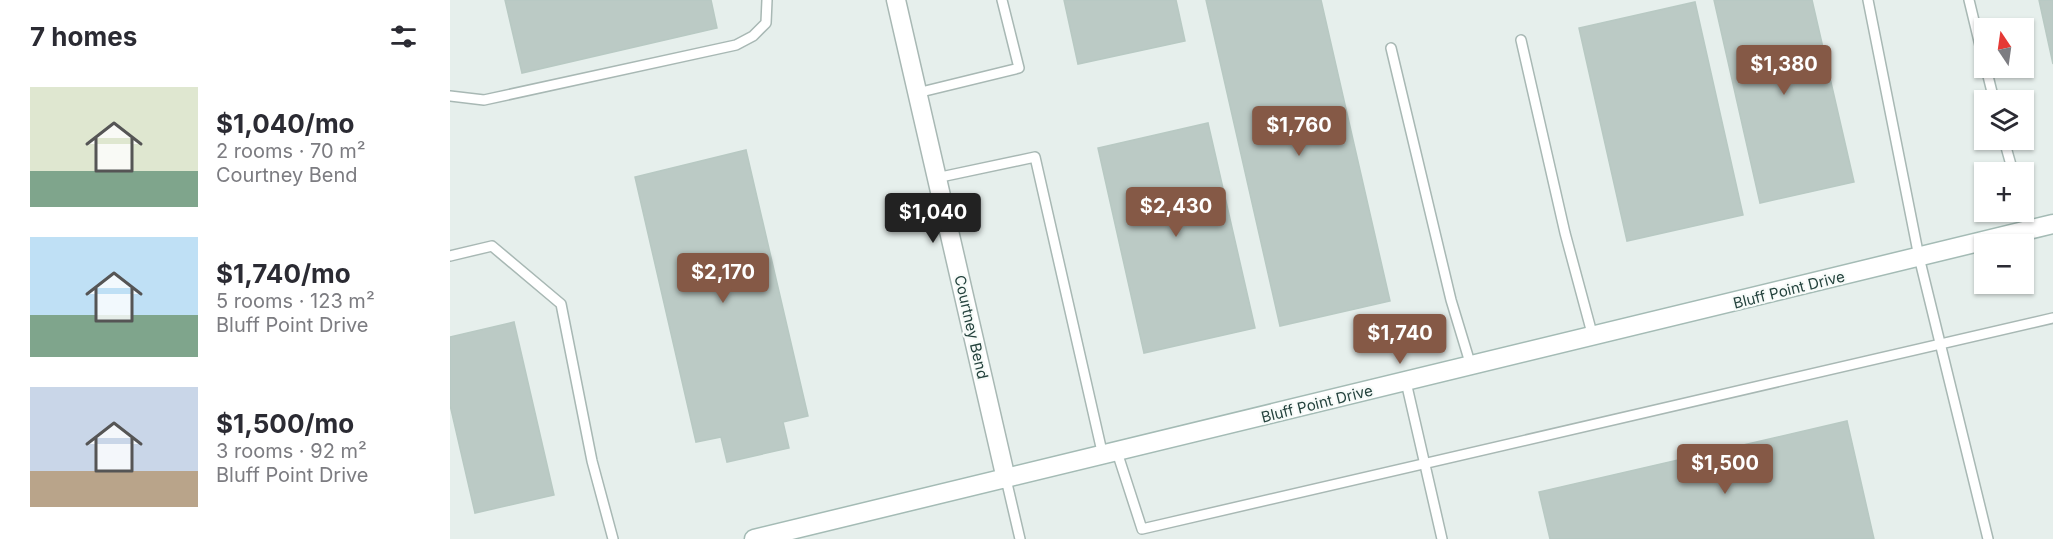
<!DOCTYPE html>
<html lang="en">
<head>
<meta charset="utf-8">
<style>
	body { margin:0; font-family:Inter,sans-serif; background:#f2f2f3; color:#2b2b33; height:100vh; display:flex; flex-direction:column; font-size:22px; white-space:nowrap }
	* { box-sizing:border-box; margin:0 }
	p { font-size:20px; color:#7c7c81 }
	.icon { flex:none; width:33px; height:33px; fill:none; stroke:currentColor; stroke-width:2; stroke-linecap:round; stroke-linejoin:round }
	.map { position:relative; flex:1; overflow:hidden }
	.drawer { display:flex; flex-direction:column; background:#fff; width:450px }
	.drawer>* { flex:none }
	.needle { width:39px; rotate:347deg }
	.fabs { position:absolute; left:1524px; top:18px; display:grid; gap:12px }
	.fabs a { display:grid; place-items:center; width:60px; height:60px; border-radius:0px; background:#fff; box-shadow:0 2px 4px #0004; font-size:30px }
	.price { position:absolute; translate:-50% -51px; padding:0 14px; border-radius:6px; background:#855946; color:#fff; font-size:20px; line-height:39px; filter:drop-shadow(0 2px 3px #0008) }
	.price::after { content:''; position:absolute; left:50%; top:36px; width:18px; height:14px; margin-left:-9px; background:inherit; clip-path:polygon(0 0,100% 0,50% 100%) }
	.price.current { background:#222; color:#fff }
	ul { padding:0; list-style:none }
	li { display:flex; align-items:center; gap:18px; height:150px; padding:0 30px }
	li span { display:grid; place-items:center; flex:none; width:168px; height:120px; border-radius:0px; color:#555 }
	li>.icon { margin-inline-start:auto }
	span .icon { width:72px; height:72px; fill:#fffc; stroke-width:1 }
	li b { font-size:26px }
	h2 { display:flex; justify-content:space-between; align-items:center; height:72px; padding:0 30px; font-size:26px }
	main { display:flex; flex:1; min-height:0 }
	.map>svg:first-child { display:block }
	.building { fill:#bbcac5; stroke:#b8c9c3; stroke-width:1.5 }
	.lines { fill:none; stroke-linecap:round; stroke-linejoin:round }
	.lane-casing { stroke:#a8b8b4; stroke-width:12 }
	.street-casing { stroke:#a8b8b4; stroke-width:21 }
	.secondary-casing { stroke:#a4bbb5; stroke-width:21 }
	.lane { stroke:#fff; stroke-width:9 }
	.street { stroke:#fff; stroke-width:18 }
	.secondary { stroke:#fff; stroke-width:18 }
	.labels { text-anchor:middle; stroke-width:4.5; stroke-linejoin:round; paint-order:stroke }
	.street-label { font-size:15px; fill:#24423d; stroke:#f7fbf9 }
</style>
</head>
<body>
<main>
<section class="drawer">
<h2>7 homes<svg class="icon" aria-label="filters" viewBox="0 0 24 24"><path d="M4 7h16M4 17h16"/><circle cx="9" cy="7" r="2"/><circle cx="15" cy="17" r="2"/></svg></h2>
<ul>
<li><span style="background:linear-gradient(#dfe7d0 70%,#7fa58c 0)"><svg class="icon" aria-label="home" viewBox="0 0 24 24"><path d="M3 11l9-7 9 7M6 9v11h12V9"/></svg></span><div><b>$1,040/mo</b><p>2 rooms · 70 m²</p><p>Courtney Bend</p></div></li>
<li><span style="background:linear-gradient(#bfe0f5 65%,#7fa58c 0)"><svg class="icon" aria-label="home" viewBox="0 0 24 24"><path d="M3 11l9-7 9 7M6 9v11h12V9"/></svg></span><div><b>$1,740/mo</b><p>5 rooms · 123 m²</p><p>Bluff Point Drive</p></div></li>
<li><span style="background:linear-gradient(#c9d6e8 70%,#b9a48a 0)"><svg class="icon" aria-label="home" viewBox="0 0 24 24"><path d="M3 11l9-7 9 7M6 9v11h12V9"/></svg></span><div><b>$1,500/mo</b><p>3 rooms · 92 m²</p><p>Bluff Point Drive</p></div></li>
</ul>
</section>
<div class="map">
<svg width="1603" height="539" viewBox="0 0 1603 539">
	<rect width="100%" height="100%" fill="#e6efec"/>
	<!-- building -->
	<path class="building" d="M55 0H261L267 28 72 73Z
		M614 0H726L735 41 628 64Z
		M756 0H871L940 301 830 326Z
		M1264 0H1362L1404 182 1310 203Z
		M1589 0H1603V64Z
		M1245 2 1293 215 1177 241 1129 28Z
		M758 123 805 328 694 353 648 148Z
		M296 150 358 416 333 422 339 448 277 462 271 437 246 442 185 177Z
		M64 322 104 495 25 513 0 405V337Z
		M1397 421 1424 539H1100L1089 492Z"/>
	<g class="lines">
		<!-- lane casing -->
		<g class="lane-casing">
			<path id="lane" d="M1418 0 1469 257 1538 539
				M1519 0 1534 62
				M1071 40 1115 233 1143 337
				M941 48 1001 300 1021 366
				M1536 68 1544 100
				M467 93 569 68 552 0
				M0 96 34 100 286 45 303 36 316 23 317 0
				M1554 140 1563 172
				M486 178 585 157 653 456
				M1574 210 1579 230
				M0 256 42 246 111 304 142 461 163 539
				M956 382 992 539
				M667 452 692 529 1603 318
				M556 479 570 539"/>
		</g>
		<!-- street casing -->
		<g class="street-casing">
			<path id="street" d="M446 0 556 479"/>
		</g>
		<!-- secondary casing -->
		<g class="secondary-casing">
			<path id="secondary" d="M304 539 1603 224"/>
		</g>
		<!-- lane -->
		<use href="#lane" class="lane"/>
		<!-- street -->
		<use href="#street" class="street"/>
		<!-- secondary -->
		<use href="#secondary" class="secondary"/>
	</g>
	<g class="labels">
		<!-- street labels -->
		<g class="street-label">
			<text transform="translate(1339 290) rotate(-14)" y="5">Bluff Point Drive</text>
			<text transform="translate(521 327) rotate(77)" y="5">Courtney Bend</text>
			<text transform="translate(867 404) rotate(-14)" y="5">Bluff Point Drive</text>
		</g>
	</g>
</svg>
<div class="fabs">
<a><svg class="needle" viewBox="-14 -14 28 28"><path d="M0-13l5 13h-10z" fill="#e53935"/><path d="M0 13l5-13h-10z" fill="#7c7c81"/></svg></a>
<a><svg class="icon" aria-label="layers" viewBox="0 0 24 24"><path d="M12 4l9 5-9 5-9-5zM3 14l9 5 9-5"/></svg></a>
<a>+</a>
<a>−</a>
</div>
<b class="price" style="left:1334px;top:96px">$1,380</b>
<b class="price" style="left:849px;top:157px">$1,760</b>
<b class="price" style="left:726px;top:238px">$2,430</b>
<b class="price current" style="left:483px;top:244px">$1,040</b>
<b class="price" style="left:273px;top:304px">$2,170</b>
<b class="price" style="left:950px;top:365px">$1,740</b>
<b class="price" style="left:1275px;top:495px">$1,500</b>
</div>
</main>
</body>
</html>
